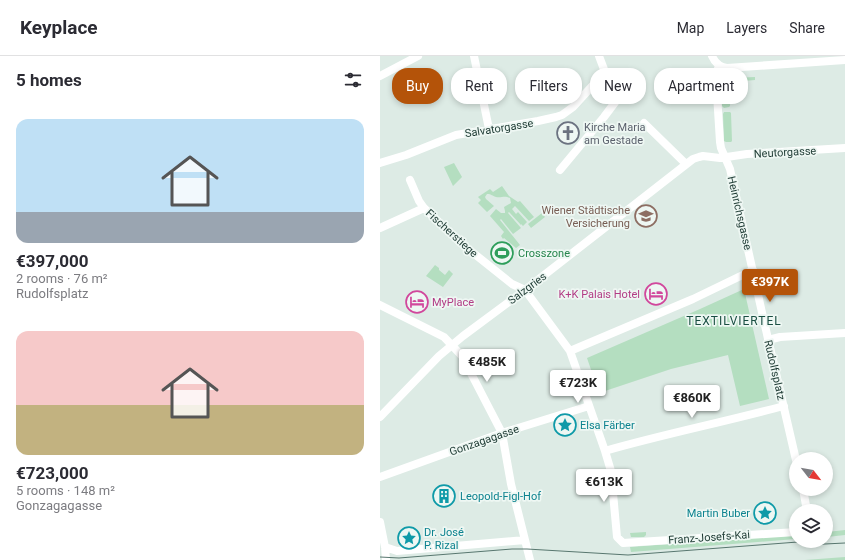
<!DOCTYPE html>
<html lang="en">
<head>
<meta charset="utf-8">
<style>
	body { margin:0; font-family:Roboto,sans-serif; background:#f7f7f7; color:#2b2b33; height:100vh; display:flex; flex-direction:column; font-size:15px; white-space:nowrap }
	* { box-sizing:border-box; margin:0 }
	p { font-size:13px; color:#7c7c81 }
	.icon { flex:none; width:22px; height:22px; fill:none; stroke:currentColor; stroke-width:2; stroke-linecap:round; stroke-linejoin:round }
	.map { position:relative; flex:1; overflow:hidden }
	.sheet { display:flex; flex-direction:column; background:#fff; width:380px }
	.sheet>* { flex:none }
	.hud { position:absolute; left:12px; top:12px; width:380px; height:36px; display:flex; gap:8px }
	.needle { width:26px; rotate:121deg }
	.buttons { position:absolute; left:409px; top:396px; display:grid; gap:8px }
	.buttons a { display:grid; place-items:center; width:44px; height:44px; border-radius:50%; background:#fff; box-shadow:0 2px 6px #0003; font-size:20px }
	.price { position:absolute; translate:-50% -34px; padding:0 9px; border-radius:4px; background:#fff; color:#222; font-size:13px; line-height:26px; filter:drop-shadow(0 1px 2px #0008) }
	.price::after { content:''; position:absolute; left:50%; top:24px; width:12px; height:9px; margin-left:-6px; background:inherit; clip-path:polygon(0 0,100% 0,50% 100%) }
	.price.selected { background:#b45309; color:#fff }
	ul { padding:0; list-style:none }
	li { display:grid; align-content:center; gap:8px; height:212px; padding:0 16px }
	li span { display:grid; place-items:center; height:124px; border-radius:12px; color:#555 }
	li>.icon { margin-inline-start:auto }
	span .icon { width:72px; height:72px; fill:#fffc; stroke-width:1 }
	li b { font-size:17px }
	h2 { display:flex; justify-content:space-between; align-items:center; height:48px; padding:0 16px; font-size:17px }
	.pill { padding:0 14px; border-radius:16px; background:#fff; box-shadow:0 2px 6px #0003; font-size:14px; line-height:36px }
	.pill.selected { background:#b45309; color:#fff }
	header { display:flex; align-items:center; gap:24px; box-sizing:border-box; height:56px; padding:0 20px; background:#fff; border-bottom:1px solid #e1e1e2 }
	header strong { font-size:19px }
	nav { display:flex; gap:22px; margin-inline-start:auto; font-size:14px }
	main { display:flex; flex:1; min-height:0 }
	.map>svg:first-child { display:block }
	.green { fill:#b4dec0 }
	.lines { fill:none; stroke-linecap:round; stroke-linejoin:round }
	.street { stroke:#fff; stroke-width:8 }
	.tram { stroke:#58776f; stroke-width:1 }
	.labels { text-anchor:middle; stroke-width:3.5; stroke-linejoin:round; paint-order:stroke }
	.worship-label { font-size:11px; fill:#5b616d; stroke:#eef7f3; text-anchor:start }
	.street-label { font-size:11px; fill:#1e3b34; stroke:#eef7f3 }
	.education-label { font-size:11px; fill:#785e54; stroke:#eef7f3; text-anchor:end }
	.leisure-label { font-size:11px; fill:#27864d; stroke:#eef7f3; text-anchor:start }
	.hotel-label { font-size:11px; fill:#b23c85; stroke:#eef7f3; text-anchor:end }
	.culture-label { font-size:11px; fill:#0d838f; stroke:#eef7f3; text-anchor:start }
	.neighbourhood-label { font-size:12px; letter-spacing:1px; fill:#194e42; stroke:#eef7f3 }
</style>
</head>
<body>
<header>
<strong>Keyplace</strong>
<nav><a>Map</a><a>Layers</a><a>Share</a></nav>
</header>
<main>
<section class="sheet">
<h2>5 homes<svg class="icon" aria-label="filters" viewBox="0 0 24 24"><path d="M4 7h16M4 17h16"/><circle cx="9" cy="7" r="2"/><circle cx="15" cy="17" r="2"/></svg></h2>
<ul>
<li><span style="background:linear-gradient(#bfe0f5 75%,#9aa5b1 0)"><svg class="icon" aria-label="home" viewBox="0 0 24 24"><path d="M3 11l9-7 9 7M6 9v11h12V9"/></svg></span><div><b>€397,000</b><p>2 rooms · 76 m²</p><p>Rudolfsplatz</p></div></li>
<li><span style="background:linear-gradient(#f6c9c9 60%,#c2b280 0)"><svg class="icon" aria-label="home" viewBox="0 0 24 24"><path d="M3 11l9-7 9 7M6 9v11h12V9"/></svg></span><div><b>€723,000</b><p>5 rooms · 148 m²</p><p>Gonzagagasse</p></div></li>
</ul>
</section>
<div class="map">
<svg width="465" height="504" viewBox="0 0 465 504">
	<rect width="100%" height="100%" fill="#ddebe5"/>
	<!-- green -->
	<path class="green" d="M375 21V24L351 26 350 22Z
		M348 22 349 24 350 50 349 51 344 52 342 50 341 24 342 23Z
		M344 56H350L351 57 352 85 351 86H346L344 85 343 58Z
		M74 107 82 121 73 130 64 111Z
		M122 130 129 140 138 146 140 145 154 161 149 165 135 150 132 153 136 158 138 156 147 166 143 170 141 168V169L129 156 128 157 141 172 133 178 121 163 120 164 140 189 136 192 124 182 123 183 121 180 124 176 110 160 116 153 121 157H125V155L124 151 131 147 130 142C124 139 122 142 116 141 112 140 112 138 107 138L105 141 106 143 114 150 107 156 98 147 101 144 98 141 110 133 113 136Z
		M162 157 165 161 151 172 148 168Z
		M55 209 59 212V214L65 219 69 214 73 218 63 231 46 220Z
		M364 233 389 343 360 350 348 299 291 313 219 337 207 302 320 253Z
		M465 474V479L447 481V476Z
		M266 476V479L264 481H251L250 477Z
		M416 479V483L251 496 250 491Z
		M465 501V504H420H425Z"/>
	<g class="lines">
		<!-- street -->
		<path class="street" d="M94 0 109 73
			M332 0C335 7 339 11 347 12L465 4
			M339 10 337 15 336 22 340 86 341 92 350 113 383 261 416 404
			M0 20 38 0
			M264 67 306 108
			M0 107 26 99 76 79 158 65 176 61 182 59 193 51 225 16
			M180 114 224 61 239 41 232 27 225 16 219 0
			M30 124 39 145 44 152 82 188 132 228 145 234 190 295 225 395 231 415 237 481 243 487 416 476
			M0 172 44 152
			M0 249 64 281 82 300 122 377 131 428 150 504
			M388 284 400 281 465 277
			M190 295 313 243 373 214
			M0 361 59 300 83 280 145 234 313 103 319 101 323 100 340 102 367 98 465 92
			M225 395C284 378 345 366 404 350
			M0 421 122 377 209 350
			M423 433 427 455
			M0 466 5 491 6 504
			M5 491 17 495 145 484"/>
		<!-- tram -->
		<path class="tram" d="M425 489 465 487
			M0 501 19 502 132 493H147L248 499 431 485"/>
	</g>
	<!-- icons -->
	<defs>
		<g id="church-ring" transform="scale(1.15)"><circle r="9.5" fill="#eef7f3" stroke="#6b7280" stroke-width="1.5"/><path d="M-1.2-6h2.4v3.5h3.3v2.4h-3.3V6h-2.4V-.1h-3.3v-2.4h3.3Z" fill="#6b7280"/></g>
		<g id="school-ring" transform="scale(1.15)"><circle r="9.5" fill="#eef7f3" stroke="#8d6e63" stroke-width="1.5"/><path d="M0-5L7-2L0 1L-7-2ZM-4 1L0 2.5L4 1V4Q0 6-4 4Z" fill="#8d6e63"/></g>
		<g id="stadium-ring" transform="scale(1.15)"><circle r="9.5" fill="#eef7f3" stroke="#2e9e5b" stroke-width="1.5"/><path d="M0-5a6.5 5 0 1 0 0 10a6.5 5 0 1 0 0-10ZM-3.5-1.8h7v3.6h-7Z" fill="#2e9e5b"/></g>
		<g id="hotel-ring" transform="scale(1.15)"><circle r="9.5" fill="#eef7f3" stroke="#d1479c" stroke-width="1.5"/><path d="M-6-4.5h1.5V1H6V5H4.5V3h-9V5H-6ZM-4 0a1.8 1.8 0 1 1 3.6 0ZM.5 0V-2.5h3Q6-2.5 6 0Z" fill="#d1479c"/></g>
		<g id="sight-ring" transform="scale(1.15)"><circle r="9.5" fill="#eef7f3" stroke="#0f9aa8" stroke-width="1.5"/><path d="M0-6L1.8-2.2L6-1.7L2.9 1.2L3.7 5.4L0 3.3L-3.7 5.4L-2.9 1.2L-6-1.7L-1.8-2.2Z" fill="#0f9aa8"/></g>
		<g id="building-ring" transform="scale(1.15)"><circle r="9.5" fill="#eef7f3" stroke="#0f9aa8" stroke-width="1.5"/><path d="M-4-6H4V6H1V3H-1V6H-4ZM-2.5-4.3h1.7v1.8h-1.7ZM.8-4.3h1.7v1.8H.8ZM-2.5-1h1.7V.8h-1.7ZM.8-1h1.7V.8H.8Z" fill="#0f9aa8"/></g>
	</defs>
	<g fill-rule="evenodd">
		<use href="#church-ring" x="188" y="77"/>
		<use href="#school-ring" x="266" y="160"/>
		<use href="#stadium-ring" x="122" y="197"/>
		<use href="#hotel-ring" x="276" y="238"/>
		<use href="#hotel-ring" x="37" y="246"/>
		<use href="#sight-ring" x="185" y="369"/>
		<use href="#building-ring" x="64" y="440"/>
		<use href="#sight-ring" x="385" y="457"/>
		<use href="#sight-ring" x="29" y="482"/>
	</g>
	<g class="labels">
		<!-- worship labels -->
		<g class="worship-label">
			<text x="204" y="75">Kirche Maria<tspan x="204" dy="13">am Gestade</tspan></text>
		</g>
		<!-- street labels -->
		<g class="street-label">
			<text transform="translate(119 72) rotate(-9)" y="4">Salvatorgasse</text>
			<text transform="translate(405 96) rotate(-3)" y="4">Neutorgasse</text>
			<text transform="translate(360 157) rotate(77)" y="4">Heinrichsgasse</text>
			<text transform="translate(72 177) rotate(42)" y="4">Fischerstiege</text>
			<text transform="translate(147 232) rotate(-37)" y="4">Salzgries</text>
			<text transform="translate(395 314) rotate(77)" y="4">Rudolfsplatz</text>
			<text transform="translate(104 384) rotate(-19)" y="4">Gonzagagasse</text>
			<text transform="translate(329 481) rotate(-4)" y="4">Franz-Josefs-Kai</text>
		</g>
		<!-- education labels -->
		<g class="education-label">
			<text x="250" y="158">Wiener Städtische<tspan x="250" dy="13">Versicherung</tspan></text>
		</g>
		<!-- leisure labels -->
		<g class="leisure-label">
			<text x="138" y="201">Crosszone</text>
		</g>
		<!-- hotel labels -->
		<g class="hotel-label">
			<text x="260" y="242">K+K Palais Hotel</text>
			<text x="52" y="250" text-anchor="start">MyPlace</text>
		</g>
		<!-- culture labels -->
		<g class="culture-label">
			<text x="200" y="373">Elsa Färber</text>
			<text x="80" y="444">Leopold-Figl-Hof</text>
			<text x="370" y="461" text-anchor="end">Martin Buber</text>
			<text x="44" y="480">Dr. José<tspan x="44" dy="13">P. Rizal</tspan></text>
		</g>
		<!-- neighbourhood labels -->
		<g class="neighbourhood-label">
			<text x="354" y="269">TEXTILVIERTEL</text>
		</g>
	</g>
</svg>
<div class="buttons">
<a><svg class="needle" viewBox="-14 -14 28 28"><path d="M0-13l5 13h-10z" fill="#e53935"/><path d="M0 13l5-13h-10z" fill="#7c7c81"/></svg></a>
<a><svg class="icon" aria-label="layers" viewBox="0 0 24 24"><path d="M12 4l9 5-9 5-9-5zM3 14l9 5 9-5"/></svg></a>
</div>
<b class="price selected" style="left:390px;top:247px">€397K</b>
<b class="price" style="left:107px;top:327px">€485K</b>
<b class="price" style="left:198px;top:348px">€723K</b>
<b class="price" style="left:312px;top:363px">€860K</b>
<b class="price" style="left:224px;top:447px">€613K</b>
<div class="hud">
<a class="pill selected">Buy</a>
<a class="pill">Rent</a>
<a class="pill">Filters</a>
<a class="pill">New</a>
<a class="pill">Apartment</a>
</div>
</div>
</main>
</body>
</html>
